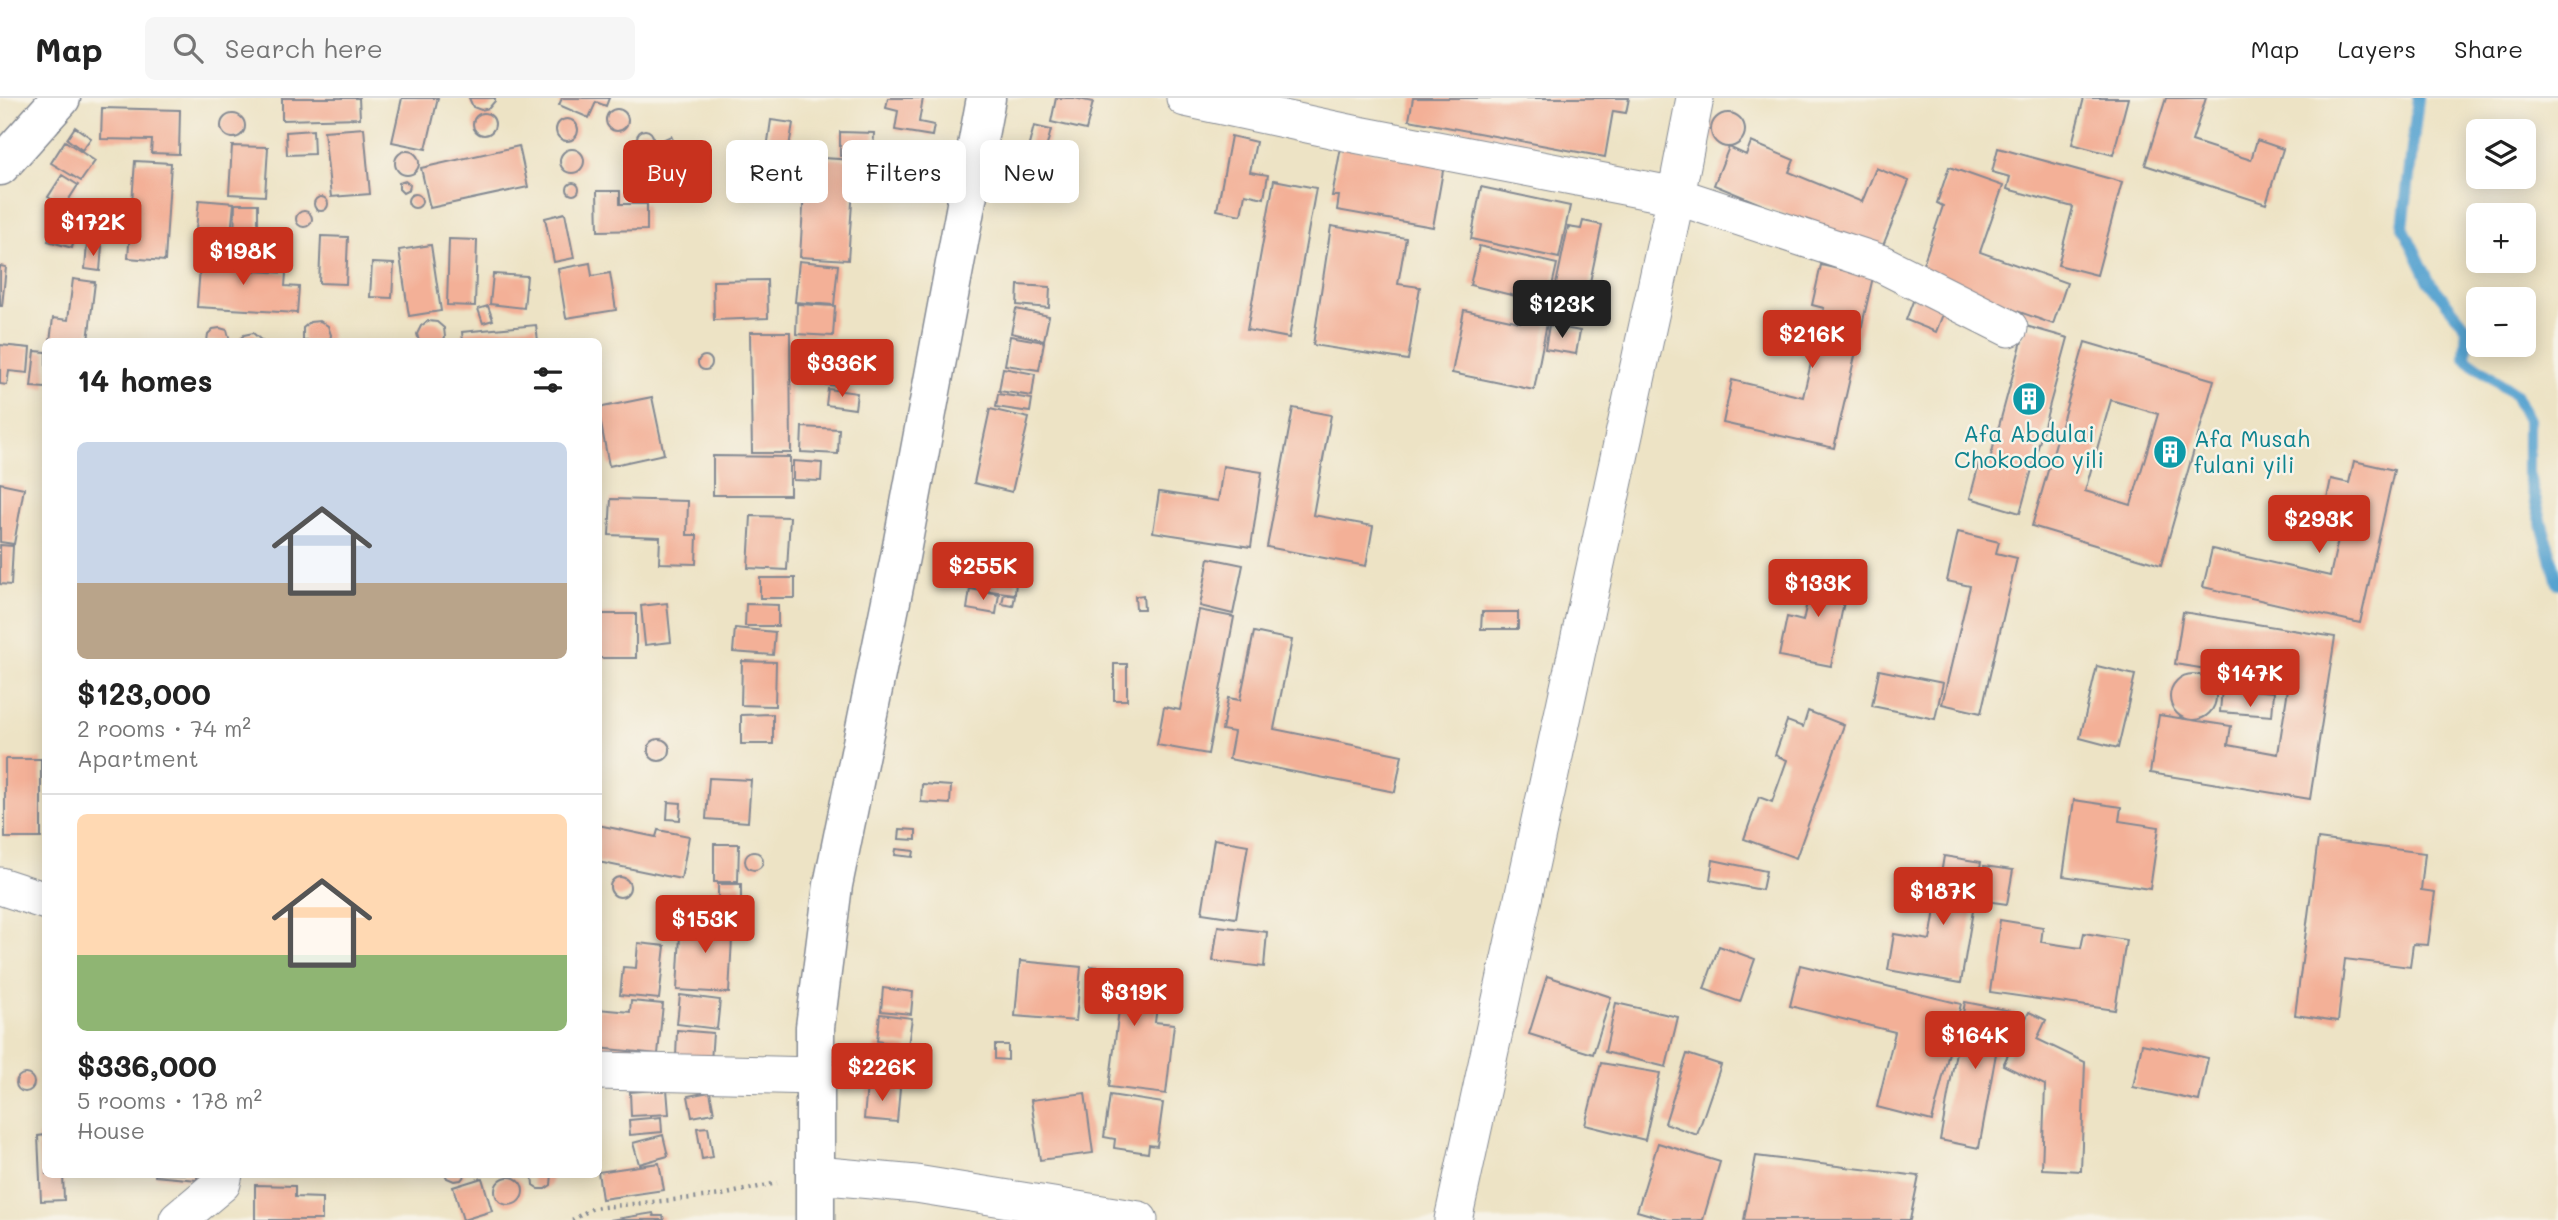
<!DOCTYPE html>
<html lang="en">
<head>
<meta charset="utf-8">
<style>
	body { margin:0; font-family:Mali,sans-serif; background:#f6f6f6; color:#222; height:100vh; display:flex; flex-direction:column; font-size:26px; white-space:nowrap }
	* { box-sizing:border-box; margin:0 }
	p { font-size:23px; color:#767676 }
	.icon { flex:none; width:38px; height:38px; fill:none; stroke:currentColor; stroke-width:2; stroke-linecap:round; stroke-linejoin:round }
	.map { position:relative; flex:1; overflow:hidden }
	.sheet { position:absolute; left:42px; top:240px; width:560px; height:840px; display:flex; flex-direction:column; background:#fff; border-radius:10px; box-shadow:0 4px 18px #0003 }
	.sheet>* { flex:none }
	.banner { position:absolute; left:623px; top:42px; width:665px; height:63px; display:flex; gap:14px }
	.fabs { position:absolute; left:2466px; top:21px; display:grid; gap:14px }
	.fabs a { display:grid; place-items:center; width:70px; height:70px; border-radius:10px; background:#fff; box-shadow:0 4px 18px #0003; font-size:35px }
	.price { position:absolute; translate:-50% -60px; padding:0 16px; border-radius:7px; background:#c8321e; color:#fff; font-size:23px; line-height:46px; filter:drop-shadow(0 2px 4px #0008) }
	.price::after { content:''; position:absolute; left:50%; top:42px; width:21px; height:16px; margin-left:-10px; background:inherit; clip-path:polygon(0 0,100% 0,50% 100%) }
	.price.current { background:#222; color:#fff }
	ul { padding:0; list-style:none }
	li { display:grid; align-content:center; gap:14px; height:371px; padding:0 35px }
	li+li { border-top:2px solid #e0e0e0 }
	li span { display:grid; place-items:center; height:217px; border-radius:10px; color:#555 }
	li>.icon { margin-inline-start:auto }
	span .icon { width:126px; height:126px; fill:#fffc; stroke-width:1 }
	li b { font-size:30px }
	h2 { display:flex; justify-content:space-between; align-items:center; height:84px; padding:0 35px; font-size:30px }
	.tag { padding:0 24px; border-radius:10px; background:#fff; box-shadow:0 4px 18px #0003; font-size:24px; line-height:63px }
	.tag.current { background:#c8321e; color:#fff }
	header { display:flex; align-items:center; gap:42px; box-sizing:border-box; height:98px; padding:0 35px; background:#fff; border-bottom:2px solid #e0e0e0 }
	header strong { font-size:33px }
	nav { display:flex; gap:38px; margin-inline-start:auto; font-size:24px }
	.search { width:490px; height:63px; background:#f6f6f6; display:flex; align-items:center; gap:18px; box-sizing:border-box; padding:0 24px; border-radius:10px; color:#767676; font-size:26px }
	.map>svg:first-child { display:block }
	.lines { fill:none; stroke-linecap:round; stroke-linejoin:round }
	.stream { stroke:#57a3d0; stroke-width:12 }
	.building { fill:#f3b097; fill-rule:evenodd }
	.street-casing { stroke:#848992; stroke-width:39 }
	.secondary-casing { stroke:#848992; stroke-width:41 }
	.highway-casing { stroke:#848992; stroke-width:41 }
	.path { stroke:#848992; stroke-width:4.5; stroke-dasharray:2 5; stroke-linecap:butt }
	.street { stroke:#fff; stroke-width:37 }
	.secondary { stroke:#fff; stroke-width:38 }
	.highway { stroke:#fff; stroke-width:38 }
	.labels { text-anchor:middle; stroke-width:5; stroke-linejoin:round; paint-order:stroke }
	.culture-label { font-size:23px; fill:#0d838f; stroke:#f7f3e8 }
</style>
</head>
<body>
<header>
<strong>Map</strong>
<div class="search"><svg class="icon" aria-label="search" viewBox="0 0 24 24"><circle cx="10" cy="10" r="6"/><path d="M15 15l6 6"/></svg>Search here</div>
<nav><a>Map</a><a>Layers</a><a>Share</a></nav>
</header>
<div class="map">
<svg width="2558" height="1122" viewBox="0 0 2558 1122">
	<rect width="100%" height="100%" fill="#f7f3e8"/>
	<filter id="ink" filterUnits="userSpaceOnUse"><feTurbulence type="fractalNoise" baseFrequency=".0143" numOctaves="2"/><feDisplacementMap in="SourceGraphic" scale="14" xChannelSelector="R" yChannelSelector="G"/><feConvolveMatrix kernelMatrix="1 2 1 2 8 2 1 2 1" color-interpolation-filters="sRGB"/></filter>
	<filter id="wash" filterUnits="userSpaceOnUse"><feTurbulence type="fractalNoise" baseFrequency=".00686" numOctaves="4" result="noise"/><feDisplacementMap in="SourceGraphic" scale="28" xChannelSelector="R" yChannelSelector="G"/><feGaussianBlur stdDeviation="1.57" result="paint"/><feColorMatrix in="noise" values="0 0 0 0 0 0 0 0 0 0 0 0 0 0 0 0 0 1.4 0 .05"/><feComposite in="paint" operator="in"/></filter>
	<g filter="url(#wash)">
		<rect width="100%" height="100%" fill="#ede3c5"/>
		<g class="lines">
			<!-- stream -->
			<path class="stream" d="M2418 0 2403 129 2429 183 2467 230 2465 260 2515 296 2528 322V375L2558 485"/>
		</g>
		<g id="blocks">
			<!-- building -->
			<path class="building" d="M282 0H359L360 20 282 22Z
				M402 0H438L426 51 392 44Z
				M469 0H495V3L489 10 481 12 473 9Z
				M562 0H609L606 8 596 4 589 20 559 7Z
				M888 0H923L919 24 934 27 932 38 895 32 898 13 886 10Z
				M1056 0H1074L1093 4 1086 32 1051 24Z
				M1413 0H1629L1626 15 1613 13 1605 59 1409 22Z
				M2084 0H2128L2113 57 2072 46Z
				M2166 0H2206L2192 43 2251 62 2257 42 2283 51 2266 106 2145 67Z
				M102 10 180 12 179 56 151 55 152 42 101 41Z
				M606 22a11 11 0 1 1 22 0a11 11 0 1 1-22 0Z
				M473 26a11 11 0 1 1 22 0a11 11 0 1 1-22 0Z
				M1711 32a17 17 0 1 1 34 0a17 17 0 1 1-34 0Z
				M221 28a12 12 0 1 1 24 0a12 12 0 1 1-24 0Z
				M556 32a11 11 0 1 1 22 0a11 11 0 1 1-22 0Z
				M771 22 793 25 788 55 767 51Z
				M1034 28 1051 32 1043 62 1026 58Z
				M75 29 91 40 82 52 67 41Z
				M364 30 370 96 331 99 324 33Z
				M637 40a8 8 0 1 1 16 0a8 8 0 1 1-16 0Z
				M313 32 314 56 287 57 286 34Z
				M840 34 874 35 873 58H840Z
				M671 38 676 48 664 54 658 44Z
				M1231 38 1256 44 1250 74 1268 77 1264 100 1245 96 1241 117 1217 112Z
				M65 43 95 63 81 83 51 65Z
				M1751 44 1794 62 1789 74 1862 104 1876 70 1909 83 1880 155 1714 87 1729 49 1746 57Z
				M232 48 268 49 265 98 229 96Z
				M519 48 528 89 430 110 421 70Z
				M1341 49 1444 67 1433 129 1337 112 1339 98H1332Z
				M1998 50 2122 84 2097 177 2058 167 2073 109 2007 91 2010 79 1992 74Z
				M560 63a12 12 0 1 1 24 0a12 12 0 1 1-24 0Z
				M395 65a12 12 0 1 1 24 0a12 12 0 1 1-24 0Z
				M806 59 855 62 848 162 800 159Z
				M665 70a9 9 0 1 1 18 0a9 9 0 1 1-18 0Z
				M135 63 171 65 165 163 128 160Z
				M1949 69 2003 88 1980 154 2067 185 2053 226 1919 178 1943 108 1937 105Z
				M62 77 78 87 64 109 48 99Z
				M1274 82 1316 90 1289 240 1247 232Z
				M405 83 410 87 409 92 403 95 399 91V85Z
				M567 91a6 6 0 1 1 12 0a6 6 0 1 1-12 0Z
				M1481 89 1570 108 1559 160 1471 141Z
				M597 93H620V106H647V132L598 133Z
				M408 103a7 7 0 1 1 14 0a7 7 0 1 1-14 0Z
				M314 106a7 7 0 1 1 14 0a7 7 0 1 1-14 0Z
				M199 102 234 105 229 155 194 151Z
				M235 106H258V144H234Z
				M58 109 81 116 72 150 48 143Z
				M296 121a8 8 0 1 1 16 0a8 8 0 1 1-16 0Z
				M565 115 574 160 554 164 545 120Z
				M1583 123 1602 127 1586 203 1554 196 1568 129 1581 131Z
				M1331 128 1406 140 1398 186 1420 189 1408 262 1313 247Z
				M321 138 348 139 346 186 319 185Z
				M449 141 477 142 475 208 447 207Z
				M87 146 102 148 100 173 85 171Z
				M431 147 441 213 409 218 399 152Z
				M1479 148 1557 166 1548 206 1470 187Z
				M201 157 254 160 253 173 286 175 285 188 299 189 297 215 197 209Z
				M799 163 838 167 834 207 795 204Z
				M372 165 394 166 392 200 370 199Z
				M590 165 592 178 610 175 616 212 566 220 558 171Z
				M1821 167 1873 179 1834 350 1723 325 1732 282 1803 299 1824 210 1812 207Z
				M0 168 6 169 2 208H0Z
				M493 176 527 178 524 210 490 206Z
				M73 181 95 184 88 243H50L53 220 68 222Z
				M767 182 768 220 714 222 713 183Z
				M1018 187 1050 189 1049 210 1017 207Z
				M1915 198 1945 211 1936 234 1906 222Z
				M797 206 835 208 833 238 796 236Z
				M488 208 493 222 483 225 478 211Z
				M1016 211 1049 218 1044 242 1011 235Z
				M1464 212 1520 224 1521 215 1548 220 1534 292 1452 275Z
				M320 223 328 228 331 237 330 243H303V230L310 224Z
				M428 223 437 224 444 230 445 239 443 243H419L417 236 421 228Z
				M536 227 538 243H463L462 234Z
				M1549 227 1580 233 1576 256 1545 251Z
				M2026 228 2068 240 2020 415 1970 400 1980 362 1989 365Z
				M220 230 227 232 230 243H207L208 236 213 231Z
				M750 234H790L791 355H752Z
				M253 235 262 243H238L244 237Z
				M1010 238 1044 244 1039 272 1005 267Z
				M2085 244 2214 282 2161 467 2032 428ZM2111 302 2158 316 2131 407 2085 393Z
				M0 247 30 250 28 275 9 273 7 287 0 286Z
				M807 252 843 256 839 288 804 285Z
				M35 253 46 254V290L31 289Z
				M698 265a7 7 0 1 1 14 0a7 7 0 1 1-14 0Z
				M1003 270 1035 276 1032 298 999 293Z
				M828 291 857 295 855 311 826 307Z
				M998 296 1032 301 1030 314 996 309Z
				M652 299 664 356 609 368 598 310Z
				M1293 310 1331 317 1313 417 1373 428 1366 468 1267 449Z
				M990 311 1029 320 1012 394 974 385Z
				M802 329 839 331 838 356 801 354Z
				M713 358 790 359V397H713Z
				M793 363 822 365 821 383 793 382Z
				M2354 363 2394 372 2360 525 2203 489 2212 451 2330 478 2343 419 2324 415 2331 381 2349 385Z
				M1223 368 1262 374 1251 449 1153 434 1159 394 1218 403Z
				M0 385 24 390 14 446 0 444Z
				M611 401 688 403 687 437H697L696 466 659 465 660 439 609 437Z
				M751 418 790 419 787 472 748 470Z
				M1958 434 1999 444 1996 455 2017 460 1981 615 1942 606 1970 488 1947 483Z
				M0 447 13 448 11 487 0 486Z
				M1209 460 1243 467 1233 516 1200 508Z
				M969 464 1017 470 1015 496 966 490Z
				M1815 467 1850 474 1831 568 1779 558 1787 519 1803 523Z
				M760 480H795V500H760Z
				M970 491 999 496 996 516 967 511Z
				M1004 496 1015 498 1013 508 1002 506Z
				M1143 497 1144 511H1136L1135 498Z
				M667 505 671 544 645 547 641 508Z
				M746 506 778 507V528H745Z
				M1199 512 1234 519 1208 656 1157 647 1164 609 1180 612Z
				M1482 514H1518V531H1481Z
				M2183 514 2335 539 2310 701 2150 675 2159 617 2231 628 2228 647 2278 656 2291 571 2221 560 2219 573 2175 566Z
				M598 516H636V560H598Z
				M735 530 775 534 773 557 733 554Z
				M1254 534 1292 542 1274 631 1402 657 1395 694 1229 661 1234 634 1222 632 1228 600 1240 602Z
				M742 563 776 564 775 608 741 607Z
				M1114 566H1127V602H1114Z
				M2097 568 2135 577 2118 650 2080 640Z
				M1879 572 1943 585 1935 621 1872 608Z
				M2170 599a23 23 0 1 1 46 0a23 23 0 1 1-46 0Z
				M2222 590 2274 594 2272 618 2220 614Z
				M1808 613 1844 627 1796 760 1744 741 1759 699 1772 704 1787 662 1775 657 1787 623 1803 629Z
				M773 616V646H741V617Z
				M648 652a11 11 0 1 1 22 0a11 11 0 1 1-22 0Z
				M5 661H41V740H5Z
				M709 680 751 682 748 724 706 721Z
				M922 686 951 688 950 706 921 704Z
				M2074 702 2121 709 2119 723 2159 729 2150 791 2063 778Z
				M668 704 681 705 680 722 667 721Z
				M598 727 656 739 658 732 689 738 681 781 598 764Z
				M900 731 916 732V742L899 741Z
				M1214 741 1248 747 1236 820 1202 815Z
				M2318 741 2425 755 2421 792 2435 794 2428 847 2413 846 2410 869 2345 861 2338 923 2295 917Z
				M714 746H739L738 784H714Z
				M896 751 914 753 913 759 895 757Z
				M745 763a9 9 0 1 1 18 0a9 9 0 1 1-18 0Z
				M1944 758 1981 764 1961 885 1888 872 1894 836 1930 842Z
				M1713 762 1766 773 1762 792 1710 782Z
				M1984 768 2013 772 2007 806 1979 802Z
				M610 789a10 10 0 1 1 20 0a10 10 0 1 1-20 0Z
				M718 786H741V804L718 803Z
				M681 819 733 822 729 895 677 892Z
				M2000 822 2043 829 2041 844 2081 850 2084 835 2126 842 2115 912 1990 894Z
				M1218 828 1267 834 1264 869 1213 863Z
				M638 845 665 848 659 901 620 897 623 869 636 870Z
				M1719 848 1755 861 1740 904 1704 891Z
				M1020 863 1081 869 1076 923 1015 918Z
				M1800 867 1961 906 1932 1023 1877 1009 1895 934 1790 908Z
				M1091 868 1161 877 1155 924 1174 926 1166 996 1109 989 1119 912 1086 908Z
				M1547 878 1611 899 1593 956 1529 936Z
				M883 890 913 894 911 916 881 913Z
				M680 897 720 902 717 931 677 926Z
				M631 903 663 906 658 956 598 950V911L630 914Z
				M1965 904 2016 914 2009 952 1997 950 1979 1050 1940 1042Z
				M1616 905 1678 919 1666 969 1605 954Z
				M2029 914 2046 922 2037 941 2085 964 2081 1073 2042 1071 2045 987 2003 967Z
				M880 916 912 920 908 948 877 943Z
				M677 932 713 935 711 963 676 960Z
				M875 946 907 950 902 987 871 983Z
				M2142 946 2208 960 2199 1003 2133 989Z
				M995 947H1008V962L995 961Z
				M1687 956 1721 967 1697 1037 1665 1025Z
				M1601 965 1660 975 1645 1042 1585 1027Z
				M16 985a9 9 0 1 1 18 0a9 9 0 1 1-18 0Z
				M867 987 900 990 897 1024 864 1021Z
				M667 991 669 1016 631 1018 630 994Z
				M710 994 714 1015 692 1019 688 998Z
				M1085 995 1093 1055 1040 1062 1031 1002Z
				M1110 997 1163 1005 1157 1048 1149 1047 1148 1055 1114 1050 1115 1041 1104 1039Z
				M661 1019 662 1034 630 1037 629 1022Z
				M708 1029 713 1059 702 1061 697 1030Z
				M46 1037V1076H63L64 1102 41 1103 38 1038Z
				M663 1037 668 1058 639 1066 633 1045Z
				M1658 1045 1720 1064 1703 1122H1668L1637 1113Z
				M1756 1058 1919 1078 1910 1122H1744Z
				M659 1065 664 1092 602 1101 598 1074Z
				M155 1076H197V1082L155 1078Z
				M445 1076H466L461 1082 454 1083 447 1080Z
				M532 1076H552L551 1087 545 1091H539L533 1087Z
				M495 1093a14 14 0 1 1 28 0a14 14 0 1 1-28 0Z
				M482 1080 492 1113 463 1122 453 1089Z
				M255 1087 295 1088V1099L322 1100V1122H255Z
				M653 1115 654 1118H663L664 1122H610Z"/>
		</g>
	</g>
	<g filter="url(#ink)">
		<use href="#blocks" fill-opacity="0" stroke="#848992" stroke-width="2"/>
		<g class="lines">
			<!-- street casing -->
			<g class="street-casing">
				<path id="street" d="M1185 0 1354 36 1676 98 1880 165 2009 230
					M0 788 46 803
					M598 973 815 978
					M816 1077 916 1086 1139 1122
					M178 1122 222 1085 224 1076
					M1453 1122 1676 98 1695 0"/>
			</g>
			<!-- secondary casing -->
			<g class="secondary-casing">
				<path id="secondary" d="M0 68 61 0"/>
			</g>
			<!-- highway casing -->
			<g class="highway-casing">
				<path id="highway" d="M815 1122V929L833 787 900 459 986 0"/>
			</g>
			<!-- path -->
			<path class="path" d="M572 1122 593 1110 722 1097 777 1085"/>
			<!-- street -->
			<use href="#street" class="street"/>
			<!-- secondary -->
			<use href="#secondary" class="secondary"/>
			<!-- highway -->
			<use href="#highway" class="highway"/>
		</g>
	</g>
	<!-- icons -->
	<defs>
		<g id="building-disc" transform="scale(1.75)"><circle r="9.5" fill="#0f9aa8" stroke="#f7f3e8"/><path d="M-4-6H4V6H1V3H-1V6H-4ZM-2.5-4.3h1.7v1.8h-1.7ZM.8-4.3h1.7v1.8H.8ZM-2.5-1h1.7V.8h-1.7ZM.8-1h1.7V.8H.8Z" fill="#fff"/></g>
	</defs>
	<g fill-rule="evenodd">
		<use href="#building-disc" x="2029" y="301"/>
		<use href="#building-disc" x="2170" y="354"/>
	</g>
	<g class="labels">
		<!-- culture labels -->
		<g class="culture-label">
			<text x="2029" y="344">Afa Abdulai<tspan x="2029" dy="26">Chokodoo yili</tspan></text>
			<text x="2194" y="349" text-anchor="start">Afa Musah<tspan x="2194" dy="26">fulani yili</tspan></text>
		</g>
	</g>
</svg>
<div class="fabs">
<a><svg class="icon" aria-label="layers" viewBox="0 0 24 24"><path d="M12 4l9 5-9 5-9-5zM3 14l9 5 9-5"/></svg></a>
<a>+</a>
<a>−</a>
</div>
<b class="price" style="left:93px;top:160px">$172K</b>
<b class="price" style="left:243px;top:189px">$198K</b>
<b class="price current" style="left:1562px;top:242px">$123K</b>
<b class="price" style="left:1812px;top:272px">$216K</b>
<b class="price" style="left:842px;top:301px">$336K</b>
<b class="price" style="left:2319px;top:457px">$293K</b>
<b class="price" style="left:983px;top:504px">$255K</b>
<b class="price" style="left:1818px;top:521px">$133K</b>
<b class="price" style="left:2250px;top:611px">$147K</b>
<b class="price" style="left:1943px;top:829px">$187K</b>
<b class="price" style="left:705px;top:857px">$153K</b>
<b class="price" style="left:1134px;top:930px">$319K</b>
<b class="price" style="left:1975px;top:973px">$164K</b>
<b class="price" style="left:882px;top:1005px">$226K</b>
<div class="banner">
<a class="tag current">Buy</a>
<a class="tag">Rent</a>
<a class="tag">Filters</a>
<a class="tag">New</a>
</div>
<section class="sheet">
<h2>14 homes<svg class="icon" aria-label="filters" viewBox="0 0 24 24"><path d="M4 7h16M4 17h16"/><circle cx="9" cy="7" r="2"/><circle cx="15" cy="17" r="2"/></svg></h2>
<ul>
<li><span style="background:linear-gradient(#c9d6e8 65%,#b9a48a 0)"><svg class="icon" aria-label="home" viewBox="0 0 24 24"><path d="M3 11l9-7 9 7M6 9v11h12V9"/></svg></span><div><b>$123,000</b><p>2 rooms · 74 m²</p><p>Apartment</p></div></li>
<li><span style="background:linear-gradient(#ffd9b3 65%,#8fb573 0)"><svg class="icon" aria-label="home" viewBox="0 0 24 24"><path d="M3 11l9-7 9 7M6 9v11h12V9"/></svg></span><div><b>$336,000</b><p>5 rooms · 178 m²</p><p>House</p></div></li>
</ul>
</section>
</div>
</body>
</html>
